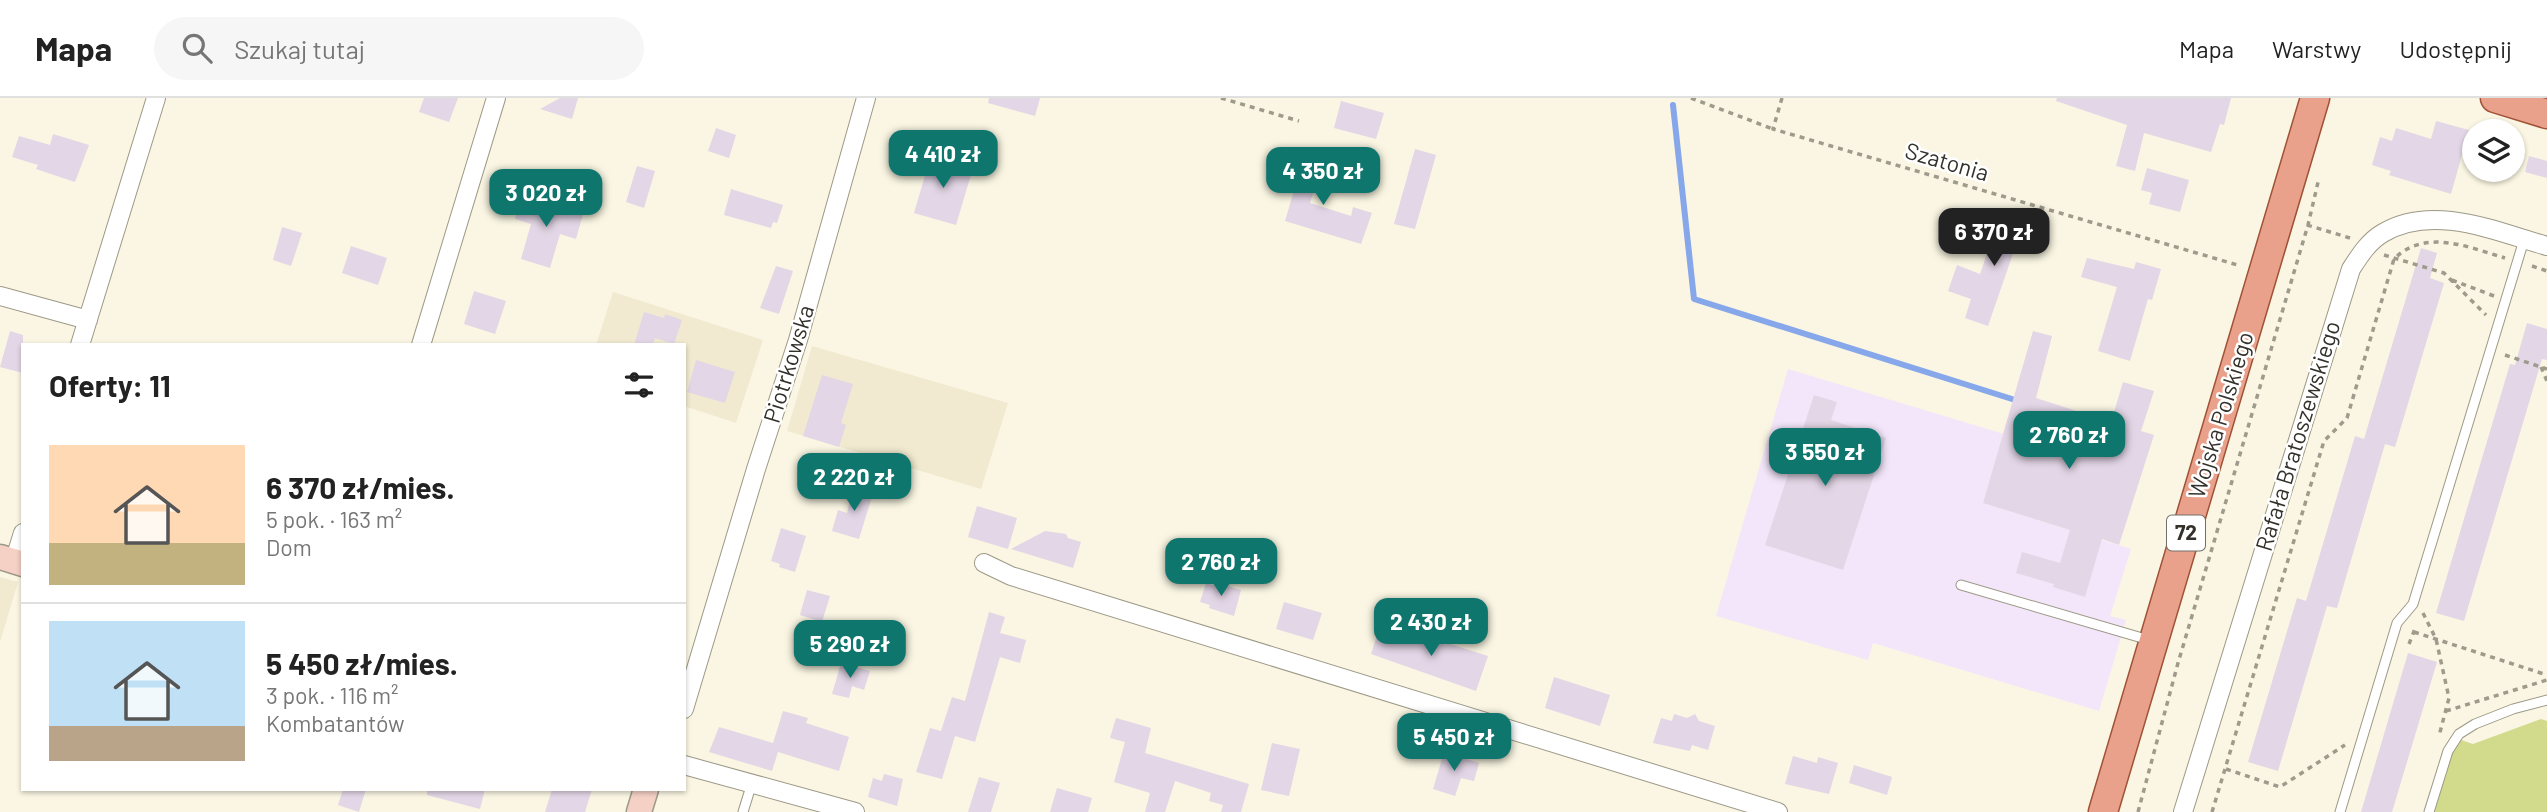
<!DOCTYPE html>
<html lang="pl">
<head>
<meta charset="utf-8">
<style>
	body { margin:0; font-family:Barlow,sans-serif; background:#f6f6f6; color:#222; height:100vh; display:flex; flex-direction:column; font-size:26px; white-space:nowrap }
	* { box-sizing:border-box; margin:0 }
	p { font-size:23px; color:#767676 }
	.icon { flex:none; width:38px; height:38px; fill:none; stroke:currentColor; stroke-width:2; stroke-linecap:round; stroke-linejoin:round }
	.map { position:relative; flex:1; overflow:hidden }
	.details { position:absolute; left:21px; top:245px; width:665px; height:448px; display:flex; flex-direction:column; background:#fff; border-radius:0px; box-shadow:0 2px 5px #0004 }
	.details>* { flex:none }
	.controls { position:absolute; left:2462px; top:21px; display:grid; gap:14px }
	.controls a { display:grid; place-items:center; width:63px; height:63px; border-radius:50%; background:#fff; box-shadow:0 2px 5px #0004; font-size:35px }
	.price { position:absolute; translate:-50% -60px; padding:0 16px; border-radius:14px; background:#0f766e; color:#fff; font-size:23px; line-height:46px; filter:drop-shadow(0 2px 4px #0008) }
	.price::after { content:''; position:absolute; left:50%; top:42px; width:21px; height:16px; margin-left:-10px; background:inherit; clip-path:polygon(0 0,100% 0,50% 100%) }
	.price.active { background:#222; color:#fff }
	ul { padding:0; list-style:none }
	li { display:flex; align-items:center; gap:21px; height:175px; padding:0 28px }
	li+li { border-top:2px solid #e0e0e0 }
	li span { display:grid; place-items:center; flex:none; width:196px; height:140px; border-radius:0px; color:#555 }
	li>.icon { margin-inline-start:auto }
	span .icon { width:84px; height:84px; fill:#fffc; stroke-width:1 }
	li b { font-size:30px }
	h2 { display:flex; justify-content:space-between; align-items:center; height:84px; padding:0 28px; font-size:30px }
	header { display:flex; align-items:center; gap:42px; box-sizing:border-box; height:98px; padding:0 35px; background:#fff; border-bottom:2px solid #e0e0e0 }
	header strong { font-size:33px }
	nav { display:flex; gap:38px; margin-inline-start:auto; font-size:24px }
	.search { width:490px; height:63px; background:#f6f6f6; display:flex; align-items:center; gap:18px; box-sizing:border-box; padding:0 24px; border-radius:38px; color:#767676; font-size:26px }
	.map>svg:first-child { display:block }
	.commercial { fill:#f3e6fa }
	.built { fill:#f1ead0 }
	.green { fill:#d1db8b }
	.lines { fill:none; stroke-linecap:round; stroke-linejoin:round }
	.stream { stroke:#86a7ea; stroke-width:6 }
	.building { fill:#e3d6e6 }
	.lane-casing { stroke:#9d9987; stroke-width:11 }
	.street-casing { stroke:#9d9987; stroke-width:20 }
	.secondary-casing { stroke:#9d9987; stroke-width:27 }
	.primary-casing { stroke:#a05236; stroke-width:31 }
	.path { stroke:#9e9b8d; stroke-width:3.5; stroke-dasharray:5 5; stroke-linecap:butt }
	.lane { stroke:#fff; stroke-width:9 }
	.street { stroke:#fff; stroke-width:18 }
	.secondary { stroke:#f4d0c5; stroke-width:24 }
	.primary { stroke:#e9a18b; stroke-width:28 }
	.labels { text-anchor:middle; stroke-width:5; stroke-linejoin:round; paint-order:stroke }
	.shield { fill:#fff; stroke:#706f6a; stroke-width:2 }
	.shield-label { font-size:21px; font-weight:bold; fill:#33312a }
	.street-label { font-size:23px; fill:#33312a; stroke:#fff }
</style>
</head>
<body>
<header>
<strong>Mapa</strong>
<div class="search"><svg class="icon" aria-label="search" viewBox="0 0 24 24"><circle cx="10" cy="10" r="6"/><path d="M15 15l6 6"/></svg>Szukaj tutaj</div>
<nav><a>Mapa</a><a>Warstwy</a><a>Udostępnij</a></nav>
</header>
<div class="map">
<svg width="2547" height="714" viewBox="0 0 2547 714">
	<rect width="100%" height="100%" fill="#faf6e3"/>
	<!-- commercial -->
	<path class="commercial" d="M1788 271 2004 336 1983 405 2131 451 2110 518 2126 522 2099 613 1873 545 1868 562 1716 518Z"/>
	<!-- built -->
	<path class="built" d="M613 194 763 242 736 325 684 308V247H596Z
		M812 248 1008 305 981 391 787 333Z
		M0 479 18 484 0 544Z"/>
	<!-- green -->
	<path class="green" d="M2541 621 2547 623V714H2429L2455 640 2473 646Z"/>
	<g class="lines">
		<!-- stream -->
		<path class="stream" d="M1673 7 1694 201 2012 301"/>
	</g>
	<!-- building -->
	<path class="building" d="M424 0H458L449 24 419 14Z
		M560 0H578L572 21 540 11Z
		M989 0H1040L1035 18 988 5Z
		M2057 0H2231L2224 27 2220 26 2211 54 2144 35 2135 73 2116 68 2127 27 2056 3Z
		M1341 3 1384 15 1376 41 1334 30Z
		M2436 23 2469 32 2451 96 2389 77 2391 73 2372 67 2380 39 2392 43 2396 30 2431 41Z
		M716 30 736 37 729 60 708 53Z
		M53 36 89 47 75 84 36 71 38 67 12 59 19 38 50 47Z
		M1415 51 1436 57 1415 131 1394 126Z
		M1306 52 1325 57 1310 105 1351 118 1353 109 1372 115 1361 146 1285 123Z
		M931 57 973 70 956 127 914 115Z
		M2529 58 2547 63V80L2525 74Z
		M637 68 655 73 644 110 626 104Z
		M2147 70 2189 82 2180 114 2149 106 2152 95 2141 92Z
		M731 91 783 107 777 125 773 124 771 130 724 117Z
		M522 98 583 116 576 141 560 136 550 170 521 161 531 126 515 121Z
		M2009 111 2042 122 2034 147 2018 141 1988 228 1965 220 1971 201 1948 193 1957 167 1980 176 1989 150 1996 152Z
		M282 129 302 135 291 168 273 162Z
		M351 148 387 160 378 187 342 175Z
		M2421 150 2437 155 2430 180 2444 185 2395 349 2385 346 2337 510 2327 508 2278 673 2248 664 2297 500 2306 503 2355 338 2364 341Z
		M2087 160 2134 171 2136 164 2161 171 2152 202 2148 201 2130 263 2098 253 2117 189 2081 179Z
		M776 168 793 173 779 216 760 210Z
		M474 193 506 203 495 236 464 226Z
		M644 214 664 220 665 216 682 222 674 246 655 240 653 247H634Z
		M2527 225 2547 231V262L2542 261 2464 523 2436 515 2510 266 2515 267Z
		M10 233 23 237V275L0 269Z
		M2033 233 2052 238 2036 300 2111 324 2123 284 2154 293 2141 333 2154 337 2119 447 2102 441 2085 499 2053 489 2054 486 2016 475 2022 454 2060 465 2070 432 1983 405Z
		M696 262 735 274 725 305 687 294Z
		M822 277 853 286 841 325 846 327 839 349 803 338Z
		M1814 297 1837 304 1831 322 1886 340 1843 472 1765 447Z
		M854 386 874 392 859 441 832 433 838 412 847 415Z
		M977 408 1017 420 1008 451 968 439Z
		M781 430 806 438 795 474 779 469 780 466 771 463Z
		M1045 433 1066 436 1068 440 1081 444 1073 470 1011 451Z
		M1206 485 1215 488 1216 485 1241 492 1234 518 1209 510 1210 507 1200 504Z
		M807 492 830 498 822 524 800 517Z
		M1284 504 1322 515 1313 542 1276 531Z
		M989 514 1005 519 1000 535 1026 542 1020 565 1000 559 975 644 955 638 942 681 916 674 930 630 941 633 952 599 965 603Z
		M1380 528 1434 545 1435 543 1446 547 1447 545 1488 558 1476 593 1371 556Z
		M2408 555 2437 564 2392 714H2361Z
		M841 565 870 573 864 592 852 588 849 600 832 596Z
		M1554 579 1610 597 1600 628 1545 610Z
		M783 613 808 620 806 625 849 639 839 673 778 654 772 673 709 654 719 629 773 645Z
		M1674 616 1687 620 1695 616 1699 623 1715 628 1708 652 1692 647 1690 653 1653 645 1661 620 1672 623Z
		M1116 620 1151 630 1145 655 1249 686 1241 714H1221L1223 707 1209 703 1211 695 1175 683 1165 714H1145L1150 695 1114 684 1125 644 1110 640Z
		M1272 645 1300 651 1289 698 1261 692Z
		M1444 654 1479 665 1474 683 1461 680 1455 698 1433 691Z
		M1793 658 1817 665 1818 659 1838 665 1829 696 1785 686Z
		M1854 667 1892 679 1887 697 1849 685Z
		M884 676 903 681 897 708 868 699 873 680 882 683Z
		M979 679 1000 685 991 714H968Z
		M1057 690 1092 700 1088 714H1050Z
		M343 691H366L359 714 338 707Z
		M427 691H485L480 711 427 697Z
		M552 691H592L585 714H545Z"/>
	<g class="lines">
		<!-- lane casing -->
		<g class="lane-casing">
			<path id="lane" d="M1961 487 2149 542
				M743 714 752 685
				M2340 714 2397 525 2413 506 2524 142
				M2429 714 2448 653 2459 636 2475 626 2513 611 2547 602"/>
		</g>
		<!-- street casing -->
		<g class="street-casing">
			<path id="street" d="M0 198 88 222
				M80 247 156 0
				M421 247 496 0
				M14 464 23 435
				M984 465 1011 478 1778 714
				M684 611 756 371 798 242 866 0
				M684 667 855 714
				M2183 714 2351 171C2360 157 2369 143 2383 135 2433 105 2497 134 2547 148"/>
		</g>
		<!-- secondary casing -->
		<g class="secondary-casing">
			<path id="secondary" d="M0 459 23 466
				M639 714 646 691"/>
		</g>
		<!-- primary casing -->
		<g class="primary-casing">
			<path id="primary" d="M2495 0 2547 16
				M2103 714 2315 0"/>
		</g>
		<!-- path -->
		<path class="path" d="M1221 0 1299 23
			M1691 0 1773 31
			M1782 0 1773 31 2241 168
			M2307 127 2350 140
			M2384 157 2444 175 2486 217
			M2532 168 2547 173
			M2452 182 2494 198
			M2505 257 2547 271
			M2541 269 2547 283
			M2423 515 2436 541 2449 600 2439 638
			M2414 534 2547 577
			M2409 546 2416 528
			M2446 613 2547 582
			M2226 671 2280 689 2345 647
			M2138 714 2178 565 2308 127 2319 80
			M2212 714 2324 343 2347 320 2394 161C2425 130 2468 149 2505 160"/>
		<!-- lane -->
		<use href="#lane" class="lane"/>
		<!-- street -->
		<use href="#street" class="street"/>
		<!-- secondary -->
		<use href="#secondary" class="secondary"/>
		<!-- primary -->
		<use href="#primary" class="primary"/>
	</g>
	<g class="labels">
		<!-- shield labels -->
		<rect class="shield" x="2167" y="417.5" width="38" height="35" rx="5"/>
		<g class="shield-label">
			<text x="2186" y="442">72</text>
		</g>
		<!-- street labels -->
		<g class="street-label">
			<text transform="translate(1947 64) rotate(16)" y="8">Szatonia</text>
			<text transform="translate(789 266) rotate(-73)" y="8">Piotrkowska</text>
			<text transform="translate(2221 317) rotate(-73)" y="8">Wojska Polskiego</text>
			<text transform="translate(2298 338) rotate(-73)" y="8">Rafała Bratoszewskiego</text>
		</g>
	</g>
</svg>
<div class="controls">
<a><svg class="icon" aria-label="layers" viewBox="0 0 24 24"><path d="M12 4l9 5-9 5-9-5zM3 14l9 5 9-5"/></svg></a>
</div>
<b class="price" style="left:943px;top:92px">4 410 zł</b>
<b class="price" style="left:1323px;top:109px">4 350 zł</b>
<b class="price" style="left:546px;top:131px">3 020 zł</b>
<b class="price active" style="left:1994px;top:170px">6 370 zł</b>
<b class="price" style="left:2069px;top:373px">2 760 zł</b>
<b class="price" style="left:1825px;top:390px">3 550 zł</b>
<b class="price" style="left:854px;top:415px">2 220 zł</b>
<b class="price" style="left:1221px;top:500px">2 760 zł</b>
<b class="price" style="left:1431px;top:560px">2 430 zł</b>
<b class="price" style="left:850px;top:582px">5 290 zł</b>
<b class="price" style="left:1454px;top:675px">5 450 zł</b>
<section class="details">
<h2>Oferty: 11<svg class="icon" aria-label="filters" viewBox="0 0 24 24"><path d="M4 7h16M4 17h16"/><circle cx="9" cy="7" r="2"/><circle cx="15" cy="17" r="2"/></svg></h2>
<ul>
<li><span style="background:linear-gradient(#ffd9b3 70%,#c2b280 0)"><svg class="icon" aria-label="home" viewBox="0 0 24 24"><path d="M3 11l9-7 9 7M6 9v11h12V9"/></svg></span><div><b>6 370 zł/mies.</b><p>5 pok. · 163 m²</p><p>Dom</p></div></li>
<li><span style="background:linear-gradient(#bfe0f5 75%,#b9a48a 0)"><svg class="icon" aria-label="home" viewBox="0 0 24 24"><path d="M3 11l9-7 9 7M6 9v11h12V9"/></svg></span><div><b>5 450 zł/mies.</b><p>3 pok. · 116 m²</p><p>Kombatantów</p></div></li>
</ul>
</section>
</div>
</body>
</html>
